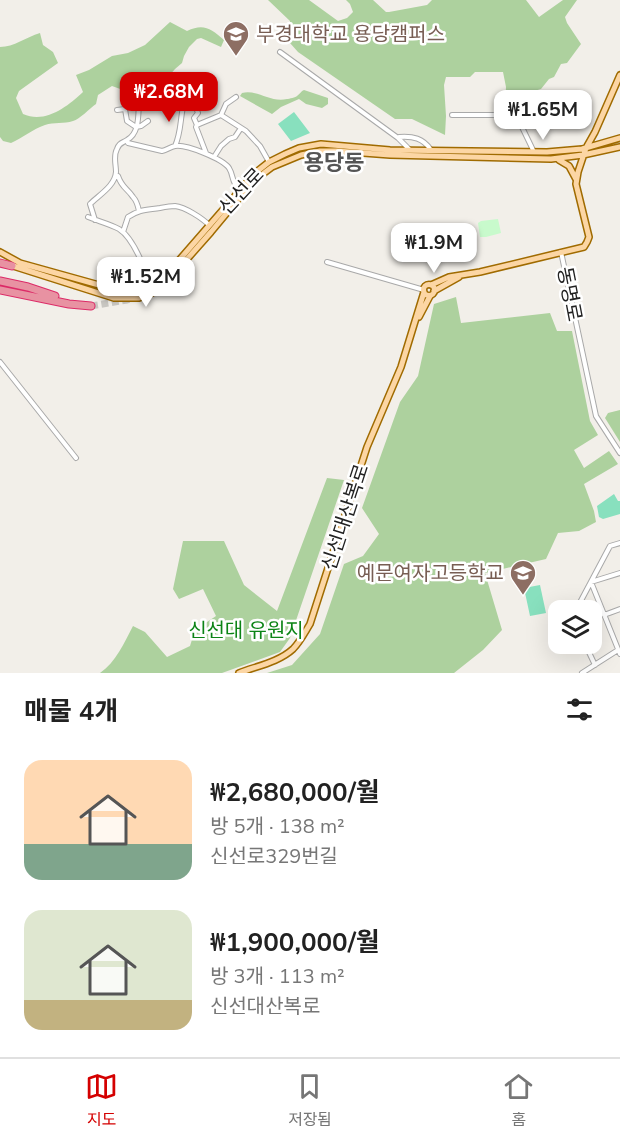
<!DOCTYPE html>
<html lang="ko">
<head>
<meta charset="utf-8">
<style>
	body { margin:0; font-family:"Nunito Sans","Noto Sans KR",sans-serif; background:#f6f6f6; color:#222; height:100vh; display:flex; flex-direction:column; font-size:22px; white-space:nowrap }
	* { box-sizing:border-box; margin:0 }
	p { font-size:20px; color:#767676 }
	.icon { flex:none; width:33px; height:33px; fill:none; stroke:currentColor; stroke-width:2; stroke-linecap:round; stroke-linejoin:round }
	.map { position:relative; height:673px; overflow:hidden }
	.drawer { display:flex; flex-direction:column; background:#fff; flex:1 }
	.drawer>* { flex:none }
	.buttons { position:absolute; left:548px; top:600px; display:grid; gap:12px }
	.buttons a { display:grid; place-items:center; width:54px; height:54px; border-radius:12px; background:#fff; box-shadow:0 6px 24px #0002; font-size:30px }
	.price { position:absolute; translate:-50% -51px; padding:0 14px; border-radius:12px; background:#fff; color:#222; font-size:20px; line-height:39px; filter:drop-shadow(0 2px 3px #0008) }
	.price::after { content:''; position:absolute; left:50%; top:36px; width:18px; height:14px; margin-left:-9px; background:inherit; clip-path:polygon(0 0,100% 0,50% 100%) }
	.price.selected { background:#d40000; color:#fff }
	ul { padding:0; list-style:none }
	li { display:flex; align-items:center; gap:18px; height:150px; padding:0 24px }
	li span { display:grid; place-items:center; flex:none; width:168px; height:120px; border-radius:18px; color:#555 }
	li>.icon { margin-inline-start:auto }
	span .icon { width:72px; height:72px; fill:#fffc; stroke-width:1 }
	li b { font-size:26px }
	h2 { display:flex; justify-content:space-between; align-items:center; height:72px; padding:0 24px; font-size:26px }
	.tabs { display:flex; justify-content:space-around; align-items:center; height:84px; border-top:2px solid #e0e0e0; background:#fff; font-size:16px; color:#767676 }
	.tabs a { display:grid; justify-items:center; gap:3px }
	.tabs .selected { color:#d40000 }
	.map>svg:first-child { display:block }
	.forest { fill:#add19e }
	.park { fill:#c8facc }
	.pitch { fill:#88e0be }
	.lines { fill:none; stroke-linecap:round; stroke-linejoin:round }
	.highway-tunnel { stroke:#c8c6c1; stroke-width:7; stroke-dasharray:7 3.5; stroke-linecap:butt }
	.minor-casing { stroke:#a9a9a9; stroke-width:6 }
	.major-casing { stroke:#a06b00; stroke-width:8 }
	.highway-casing { stroke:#dc2a67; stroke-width:9 }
	.minor { stroke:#fff; stroke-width:4 }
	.major { stroke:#fcd6a4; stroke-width:5 }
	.highway { stroke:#e892a2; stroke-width:7 }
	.labels { text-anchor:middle; stroke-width:5; stroke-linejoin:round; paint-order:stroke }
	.education-label { font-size:20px; fill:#785e54; stroke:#fff; text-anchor:start }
	.street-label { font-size:20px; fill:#222; stroke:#fff }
	.park-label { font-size:20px; fill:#0c8416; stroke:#fff }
	.quarter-label { font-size:22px; font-weight:bold; fill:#555; stroke:#fff }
</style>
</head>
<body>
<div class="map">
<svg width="620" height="673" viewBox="0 0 620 673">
	<rect width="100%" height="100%" fill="#f2efe9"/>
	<!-- forest -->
	<path class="forest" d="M268 0H309L338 21 347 18 353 12 350 4 346 0H373L386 12H389L427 5 432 0H526L539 17 563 0H577L565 17 567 23 581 44 567 63 561 64 554 77 549 79 541 89 524 94 505 107 506 87 503 72H475L470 77H446L444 85 446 116 445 135 412 119H395L298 52 290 43V21Z
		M170 22 187 31C204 23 211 29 224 40L221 47 201 38 197 39 189 47 184 56 182 63 175 69 161 85 152 90 137 84 123 90 112 86 98 95 96 104C89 109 80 119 73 121 64 124 54 122 45 125 33 129 22 138 11 143L3 141 0 137V47C14 47 26 37 40 33L43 45 53 52 58 63 19 91 16 98 23 114C45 124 67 107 83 92L76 75 89 70 112 56 128 53 145 45Z
		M304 90 328 98V104L322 108 306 104 299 99 281 107 272 114 240 96 242 93C257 89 270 103 287 99 289 99 296 97 297 96 300 94 301 91 304 90Z
		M456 297 461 323 550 313 557 331H572L590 421 598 435 574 450 584 468 609 451 618 464 584 484 594 511 596 522 579 531 558 533 546 559 485 573 502 630 483 650 454 673H267L292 665 320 634 344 564 363 556 379 534 362 508 400 402 418 376 434 304Z
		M620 410V442L605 418 608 413Z
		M327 478 344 480 290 638 280 652 222 673H100C116 662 124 643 133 626L145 632 167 657 190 646 195 630 216 616 203 589 179 599 173 589 183 541H224L244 585 277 611Z"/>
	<!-- park -->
	<path class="park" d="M498 219 501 233 486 237H480L478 223 481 221Z"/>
	<!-- pitch -->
	<path class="pitch" d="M294 112 310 133 291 141 278 124Z
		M614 494 618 501H620V514L603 519 599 517 597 506Z
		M540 585 546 613 530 616 524 588Z"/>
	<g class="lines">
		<!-- highway-tunnel -->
		<path class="highway-tunnel" d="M593 148 620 141
			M301 153 314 149 326 148
			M91 306 127 300 133 298"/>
		<!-- minor casing -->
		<g class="minor-casing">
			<path id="minor" d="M280 52 398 138 409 149
				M172 81C171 92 169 104 183 107L190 103 195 105 198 113 194 118 197 125 221 115
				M117 110 125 109 127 121 136 127 141 126 148 121
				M221 115 246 131 260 146 269 162
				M221 115 226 104 236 97
				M452 115H512L520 123 534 152
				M197 125 196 127 206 153
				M399 137C413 136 423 138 431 150
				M127 141 128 143 162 151C167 150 170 147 175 146 186 144 223 159 229 168 234 176 231 182 239 189
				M175 146C181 133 180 121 183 107
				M214 157 221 146 229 139 235 137 241 128
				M116 175 118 176C122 188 127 188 133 197 137 201 138 206 139 211
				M88 217C98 221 110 224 119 229 135 239 148 276 152 293
				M95 220 90 204C99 195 115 186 116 172 116 164 113 156 117 149 119 143 122 143 127 140 140 133 138 114 139 102L171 93
				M123 232 128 217C140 209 147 210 160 208 165 207 170 206 175 206 185 207 202 218 209 225
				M561 252 596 416 620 453
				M327 262 424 290
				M0 362 76 458
				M620 573 591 582 620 654
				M576 610 610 546 620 543
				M604 615 620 609
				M585 644 595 665
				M582 673 618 650"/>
		</g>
		<!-- major casing -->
		<g class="major-casing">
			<path id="major" d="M559 160 569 166 576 179
				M0 252 20 263 117 290C136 292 152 286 167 274L255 173 269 162 285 154 299 148 321 144 390 150 547 152 582 149 620 138
				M10 265 114 298H139L152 293 166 283 211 232 246 190 264 173 272 167 301 155 320 151H337L390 155 551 159 583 155 620 147
				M423.5 290a5.5 5.5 0 1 1 11 0a5.5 5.5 0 1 1-11 0Z
				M431 285 449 277 480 272 584 247 587 242 589 237 576 184 578 172 586 148 595 132 620 75
				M434 291 459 277
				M419 317 430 296
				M239 673C257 666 279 662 293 649 300 642 305 632 310 624L367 447 401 367 424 292"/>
		</g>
		<!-- highway casing -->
		<g class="highway-casing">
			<path id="highway" d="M0 263 12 266
				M0 281 28 287 55 296
				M0 290 69 304 91 306"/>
		</g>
		<!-- minor -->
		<use href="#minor" class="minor"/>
		<!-- major -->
		<use href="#major" class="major"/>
		<!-- highway -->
		<use href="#highway" class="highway"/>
	</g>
	<!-- icons -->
	<defs>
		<g id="university-pin" transform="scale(1.35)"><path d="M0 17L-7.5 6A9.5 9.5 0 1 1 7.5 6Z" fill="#8d6e63" stroke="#fff"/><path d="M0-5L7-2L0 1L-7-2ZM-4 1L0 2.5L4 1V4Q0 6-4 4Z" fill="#fff"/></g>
		<g id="school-pin" transform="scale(1.35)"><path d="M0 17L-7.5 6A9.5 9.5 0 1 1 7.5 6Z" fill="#8d6e63" stroke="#fff"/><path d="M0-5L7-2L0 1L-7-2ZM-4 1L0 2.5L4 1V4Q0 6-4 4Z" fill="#fff"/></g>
	</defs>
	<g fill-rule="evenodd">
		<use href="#university-pin" x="236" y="34"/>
		<use href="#school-pin" x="523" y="573"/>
	</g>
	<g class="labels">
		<!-- education labels -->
		<g class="education-label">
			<text x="256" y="41">부경대학교 용당캠퍼스</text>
			<text x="504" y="580" text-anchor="end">예문여자고등학교</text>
		</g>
		<!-- street labels -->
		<g class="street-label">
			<text transform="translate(241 191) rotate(-47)" y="7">신선로</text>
			<text transform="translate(570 294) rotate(79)" y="7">동명로</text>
			<text transform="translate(345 517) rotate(-72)" y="7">신선대산복로</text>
		</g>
		<!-- park labels -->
		<g class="park-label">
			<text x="246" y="637">신선대 유원지</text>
		</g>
		<!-- quarter labels -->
		<g class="quarter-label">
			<text x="334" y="170">용당동</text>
		</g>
	</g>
</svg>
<div class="buttons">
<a><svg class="icon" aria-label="layers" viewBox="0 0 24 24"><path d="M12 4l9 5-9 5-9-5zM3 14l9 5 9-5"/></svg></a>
</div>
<b class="price selected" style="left:169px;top:123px">₩2.68M</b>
<b class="price" style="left:543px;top:141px">₩1.65M</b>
<b class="price" style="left:434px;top:274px">₩1.9M</b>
<b class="price" style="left:146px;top:308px">₩1.52M</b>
</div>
<section class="drawer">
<h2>매물 4개<svg class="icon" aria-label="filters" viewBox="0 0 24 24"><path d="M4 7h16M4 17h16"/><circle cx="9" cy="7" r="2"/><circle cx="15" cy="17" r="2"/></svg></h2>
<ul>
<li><span style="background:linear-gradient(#ffd9b3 70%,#7fa58c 0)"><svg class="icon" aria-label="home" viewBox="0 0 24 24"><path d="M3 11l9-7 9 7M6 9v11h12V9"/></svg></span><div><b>₩2,680,000/월</b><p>방 5개 · 138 m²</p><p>신선로329번길</p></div></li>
<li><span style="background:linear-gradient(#dfe7d0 75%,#c2b280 0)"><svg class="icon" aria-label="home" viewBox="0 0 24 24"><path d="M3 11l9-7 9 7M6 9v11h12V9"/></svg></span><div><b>₩1,900,000/월</b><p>방 3개 · 113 m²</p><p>신선대산복로</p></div></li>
</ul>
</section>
<nav class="tabs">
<a class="selected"><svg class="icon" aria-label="map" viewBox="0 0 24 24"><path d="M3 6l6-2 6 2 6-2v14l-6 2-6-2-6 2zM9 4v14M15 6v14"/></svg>지도</a>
<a><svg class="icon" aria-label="saved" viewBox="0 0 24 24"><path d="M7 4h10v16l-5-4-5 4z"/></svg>저장됨</a>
<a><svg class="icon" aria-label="home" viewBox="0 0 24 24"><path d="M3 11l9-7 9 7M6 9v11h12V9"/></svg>홈</a>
</nav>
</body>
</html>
